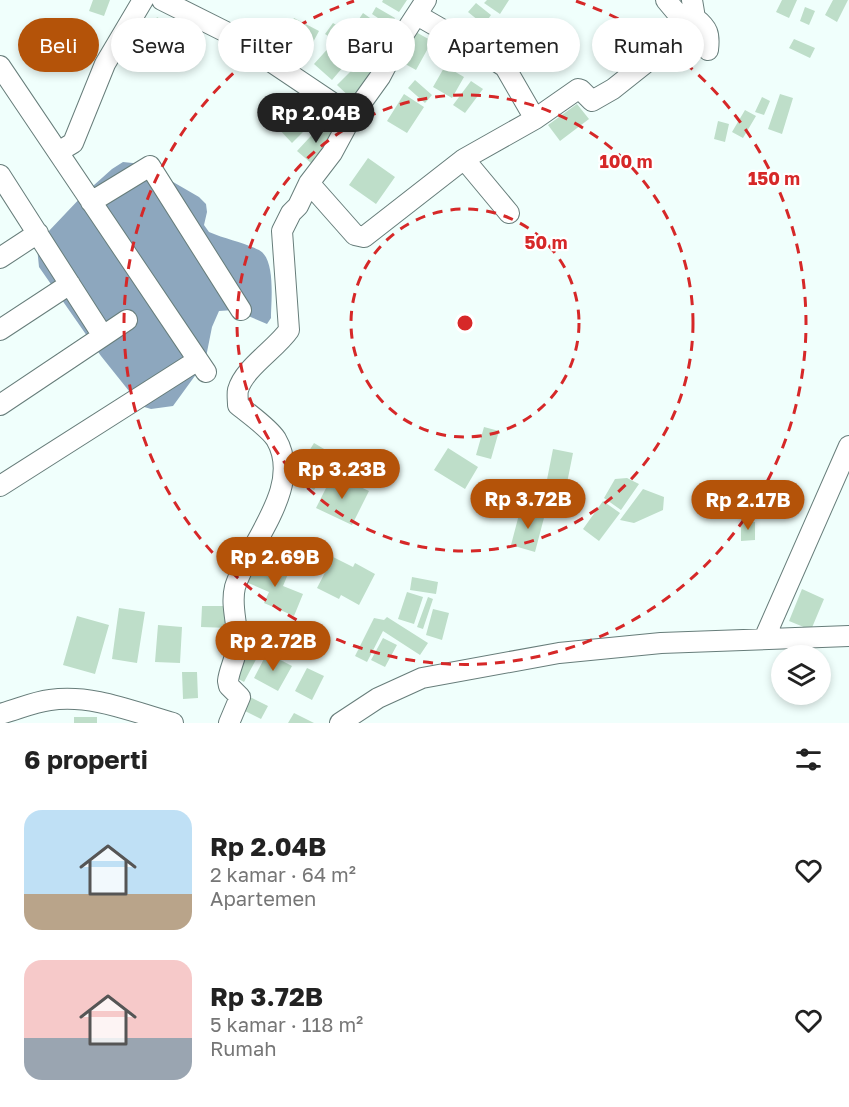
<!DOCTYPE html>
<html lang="id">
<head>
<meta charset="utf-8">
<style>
	body { margin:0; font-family:"Golos Text",sans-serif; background:#f2f2f2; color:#222; height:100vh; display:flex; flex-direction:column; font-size:22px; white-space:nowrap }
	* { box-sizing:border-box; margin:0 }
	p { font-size:20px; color:#767676 }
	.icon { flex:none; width:33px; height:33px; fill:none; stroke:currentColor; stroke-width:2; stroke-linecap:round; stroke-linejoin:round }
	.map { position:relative; height:723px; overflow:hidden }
	.side { display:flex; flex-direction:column; background:#fff; flex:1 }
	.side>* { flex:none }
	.top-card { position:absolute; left:18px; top:18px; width:813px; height:54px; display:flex; gap:12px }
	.tools { position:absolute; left:771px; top:645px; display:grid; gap:12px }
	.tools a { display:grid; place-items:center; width:60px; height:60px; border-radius:50%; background:#fff; box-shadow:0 3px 9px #0003; font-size:30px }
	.price { position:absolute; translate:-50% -51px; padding:0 14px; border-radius:21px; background:#b45309; color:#fff; font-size:20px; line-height:39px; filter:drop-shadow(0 2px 3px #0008) }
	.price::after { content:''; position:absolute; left:50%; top:36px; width:18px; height:14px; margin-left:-9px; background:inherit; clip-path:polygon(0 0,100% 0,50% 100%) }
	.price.current { background:#222; color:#fff }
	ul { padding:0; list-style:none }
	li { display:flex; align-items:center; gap:18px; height:150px; padding:0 24px }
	li span { display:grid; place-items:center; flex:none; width:168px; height:120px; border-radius:18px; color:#555 }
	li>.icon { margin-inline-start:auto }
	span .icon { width:72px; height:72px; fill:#fffc; stroke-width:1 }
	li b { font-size:26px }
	h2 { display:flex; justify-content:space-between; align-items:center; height:72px; padding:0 24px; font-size:26px }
	.pill { padding:0 21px; border-radius:27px; background:#fff; box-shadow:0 3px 9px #0003; font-size:21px; line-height:54px }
	.pill.current { background:#b45309; color:#fff }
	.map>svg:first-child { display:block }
	.water { fill:#8da7be }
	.building { fill:#bedec9 }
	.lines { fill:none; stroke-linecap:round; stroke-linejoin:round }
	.minor-casing { stroke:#677d7a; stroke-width:22 }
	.minor { stroke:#fff; stroke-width:20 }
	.ring { fill:none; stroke:#d62828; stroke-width:3; stroke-dasharray:10 8 }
	.centre { fill:#d62828; stroke:#fff; stroke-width:3 }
	.ring-label { font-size:18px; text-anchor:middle; font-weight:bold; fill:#d62828; stroke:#fff; stroke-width:4.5; stroke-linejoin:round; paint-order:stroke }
</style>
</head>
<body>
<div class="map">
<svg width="849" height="723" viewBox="0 0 849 723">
	<rect width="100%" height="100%" fill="#f0fffc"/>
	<!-- water -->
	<path class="water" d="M123 162 142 164 199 197 206 204 207 212 204 225 209 232C225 239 243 242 259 250 276 259 271 301 271 318L267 324 234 310 219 311 212 327 205 362 173 406 151 409 141 406 101 356 39 267 37 247 47 233 84 194 112 169Z"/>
	<!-- building -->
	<path class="building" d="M93 0H110L104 16 89 11Z
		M383 0H407L399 12 382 2Z
		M487 0H509L500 14 484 3Z
		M782 0H797L789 18 776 12Z
		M833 0H848L837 22 825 15Z
		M476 3 491 15 484 25 468 12Z
		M376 7 395 18 390 26 372 14Z
		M805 7 815 11 809 25 800 21Z
		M363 13 387 30 377 44 353 28Z
		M157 17 170 25 159 45 146 38Z
		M294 18 319 31 310 48 286 36Z
		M506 19 521 30 515 39 500 27Z
		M333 23 355 37 348 49 325 34Z
		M414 31 432 41 416 70 398 60Z
		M445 37 462 47 453 63 436 53Z
		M794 39 815 48 810 58 789 48Z
		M141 44 153 52 147 62 134 55Z
		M332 44 349 60 332 80 314 64Z
		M359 63 376 78 354 101 337 85Z
		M445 66 464 77 452 98 433 87Z
		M415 80 432 95 425 103 408 88Z
		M471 81 483 89 465 113 453 105Z
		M404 94 424 107 407 133 387 121Z
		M780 94 793 98 782 134 768 129Z
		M762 97 770 101 764 115 755 112Z
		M577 104 589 119 560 141 548 125Z
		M296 108 312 123 292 143 277 127Z
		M745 110 756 116 743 138 732 132Z
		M718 121 729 124 725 142 714 139Z
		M322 124 335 136 311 163 297 151Z
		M368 158 395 177 376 204 349 185Z
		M484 427 499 431 491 459 476 455Z
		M314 443 336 456 314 490 293 477Z
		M448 448 478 467 465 489 434 470Z
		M553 449 573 453 563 503 543 500Z
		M333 474 369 491 352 525 316 508Z
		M627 478 639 484 621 510 604 498 615 479Z
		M643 489 664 497 663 510 634 523 620 520Z
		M603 501 620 513 599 541 583 529Z
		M521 507 545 514 535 552 511 545Z
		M741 522H755V540L741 541Z
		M333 557 353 567 355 563 375 574 359 605 341 595 339 599 317 588Z
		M255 561 288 574 283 586 303 594 294 616 264 603 269 592 246 582Z
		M412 577 438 582 436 594 410 590Z
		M802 589 824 599 811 630 789 621Z
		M407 592 423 597 414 624 398 619Z
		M428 597 433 599 423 629 417 627Z
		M202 606H229V628L201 627Z
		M119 608 145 612 137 663 112 659Z
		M433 609 449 613 442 640 426 635Z
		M77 616 109 625 95 674 63 665Z
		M387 617 428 643 420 655 383 631 367 662 355 656 374 618 384 620Z
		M158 625 182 627 180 663 155 662Z
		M383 638 397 645 385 667 371 660Z
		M248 646 260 652 244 682 233 676Z
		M267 653 292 666 278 691 254 678Z
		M307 668 324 676 312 700 295 691Z
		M182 672H197L198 698 183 699Z
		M248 696 268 706 261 719 241 709Z
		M294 713 314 723H288Z
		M74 717H97V723H74Z"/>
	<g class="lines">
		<!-- minor casing -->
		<g class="minor-casing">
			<path id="minor" d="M162 0 230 34 352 116
				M692 0 695 18C708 28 710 34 708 50
				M417 15 490 57 505 67 535 119
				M0 66 206 372
				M58 152 73 143 105 64 143 0
				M464 159 509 213
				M0 175 103 336
				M309 183 355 235 364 237 464 159 535 119 578 89 581 90 592 101 613 89 686 31 687 25 666 0
				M91 202 150 166 241 310
				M0 258 38 233
				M0 330 70 284
				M0 405 127 320
				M0 486 198 360
				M764 639 849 446
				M0 714C16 710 33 702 50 700 93 694 133 712 173 723
				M229 723 240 697 229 686 228 681C229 670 236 658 237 646 239 626 230 607 235 587 249 542 304 487 276 439 269 428 249 414 238 405 238 401 237 394 238 390 244 368 276 349 289 330L282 231 291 213 298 206 309 183 332 153 352 116 380 77 398 43 426 0
				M340 723 378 698 422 678 559 653 661 643 849 636"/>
		</g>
		<!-- minor -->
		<use href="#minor" class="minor"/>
	</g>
	<!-- distance rings -->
	<g class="ring">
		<circle cx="465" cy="323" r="114"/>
		<circle cx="465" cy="323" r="228"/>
		<path d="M576 1A341 341 0 1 1 354 1"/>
	</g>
	<circle cx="465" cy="323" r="9" class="centre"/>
	<g class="ring-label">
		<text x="626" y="168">100 m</text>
		<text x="774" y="185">150 m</text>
		<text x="546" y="249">50 m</text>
	</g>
</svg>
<div class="tools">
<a><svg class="icon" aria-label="layers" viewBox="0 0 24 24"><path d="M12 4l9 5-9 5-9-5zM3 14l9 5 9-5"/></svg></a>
</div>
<b class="price current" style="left:316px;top:144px">Rp 2.04B</b>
<b class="price" style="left:342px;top:500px">Rp 3.23B</b>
<b class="price" style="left:528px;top:530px">Rp 3.72B</b>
<b class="price" style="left:748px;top:531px">Rp 2.17B</b>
<b class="price" style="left:275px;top:588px">Rp 2.69B</b>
<b class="price" style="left:273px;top:672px">Rp 2.72B</b>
<div class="top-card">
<a class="pill current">Beli</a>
<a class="pill">Sewa</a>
<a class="pill">Filter</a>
<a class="pill">Baru</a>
<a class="pill">Apartemen</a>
<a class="pill">Rumah</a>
</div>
</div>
<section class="side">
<h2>6 properti<svg class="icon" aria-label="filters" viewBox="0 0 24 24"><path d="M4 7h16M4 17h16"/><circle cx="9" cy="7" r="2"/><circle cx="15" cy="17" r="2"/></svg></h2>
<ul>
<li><span style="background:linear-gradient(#bfe0f5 70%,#b9a48a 0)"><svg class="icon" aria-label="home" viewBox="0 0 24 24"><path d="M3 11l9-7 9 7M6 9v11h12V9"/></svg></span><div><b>Rp 2.04B</b><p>2 kamar · 64 m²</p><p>Apartemen</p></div><svg class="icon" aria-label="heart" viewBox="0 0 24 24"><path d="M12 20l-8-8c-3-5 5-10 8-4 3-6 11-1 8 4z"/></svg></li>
<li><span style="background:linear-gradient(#f6c9c9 65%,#9aa5b1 0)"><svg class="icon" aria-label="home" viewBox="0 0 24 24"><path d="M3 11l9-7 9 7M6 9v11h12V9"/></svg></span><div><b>Rp 3.72B</b><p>5 kamar · 118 m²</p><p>Rumah</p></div><svg class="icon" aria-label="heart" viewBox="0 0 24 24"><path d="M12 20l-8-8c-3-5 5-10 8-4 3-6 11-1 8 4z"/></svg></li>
</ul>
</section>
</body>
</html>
